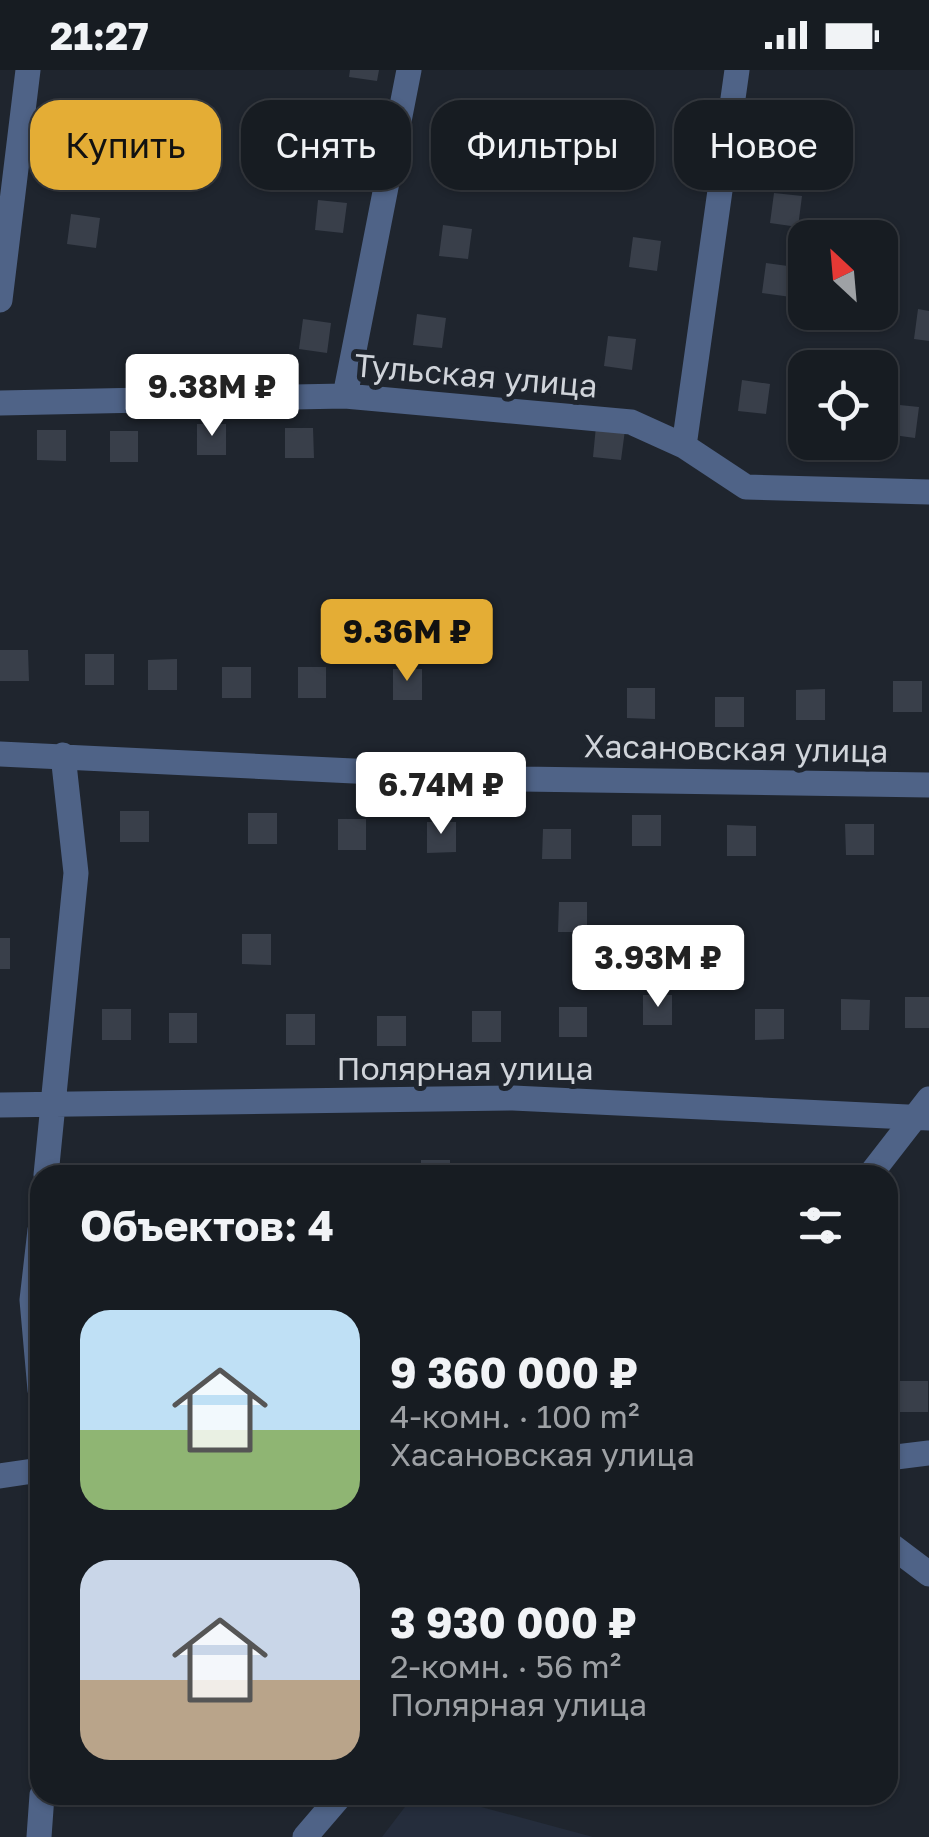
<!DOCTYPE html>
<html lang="ru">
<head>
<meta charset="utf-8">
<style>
	body { margin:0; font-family:"Golos Text",sans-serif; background:#20252a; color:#f1f3f6; height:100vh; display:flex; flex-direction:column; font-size:38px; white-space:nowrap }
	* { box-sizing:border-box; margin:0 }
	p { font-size:32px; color:#9ea1a5 }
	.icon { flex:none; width:55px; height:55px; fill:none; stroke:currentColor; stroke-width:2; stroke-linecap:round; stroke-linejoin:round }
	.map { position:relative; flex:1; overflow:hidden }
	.panel { position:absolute; left:30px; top:1095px; width:868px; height:640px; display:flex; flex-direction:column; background:#171c22; border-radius:30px; box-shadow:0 2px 8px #0004,0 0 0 2px #363a40 }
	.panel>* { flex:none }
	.top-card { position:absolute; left:30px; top:30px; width:870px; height:90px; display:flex; gap:20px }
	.needle { width:65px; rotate:334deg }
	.controls { position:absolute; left:788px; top:150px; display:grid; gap:20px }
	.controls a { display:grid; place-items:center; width:110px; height:110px; border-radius:20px; background:#171c22; box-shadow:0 2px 8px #0004,0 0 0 2px #363a40; font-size:50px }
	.price { position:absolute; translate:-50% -85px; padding:0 22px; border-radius:10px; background:#fff; color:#222; font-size:32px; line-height:65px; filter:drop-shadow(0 2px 5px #0008) }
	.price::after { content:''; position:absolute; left:50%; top:60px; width:30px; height:22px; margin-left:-15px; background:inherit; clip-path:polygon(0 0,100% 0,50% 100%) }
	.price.selected { background:#e4ad35; color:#111 }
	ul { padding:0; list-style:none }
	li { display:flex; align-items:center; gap:30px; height:250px; padding:0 50px }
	li span { display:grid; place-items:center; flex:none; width:280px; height:200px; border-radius:30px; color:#555 }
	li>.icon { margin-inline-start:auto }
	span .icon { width:120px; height:120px; fill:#fffc; stroke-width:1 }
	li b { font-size:42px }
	h2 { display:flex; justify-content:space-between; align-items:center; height:120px; padding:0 50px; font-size:42px }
	.pill { padding:0 35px; border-radius:30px; background:#171c22; box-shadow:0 2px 8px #0004,0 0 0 2px #363a40; font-size:35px; line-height:90px }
	.pill.selected { background:#e4ad35; color:#111 }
	.status { display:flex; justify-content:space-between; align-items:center; height:70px; padding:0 50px; background:#171c22; direction:ltr }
	.status svg { height:28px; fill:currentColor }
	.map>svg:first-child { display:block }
	.built { fill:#252d3c }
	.building { fill:#393f4a }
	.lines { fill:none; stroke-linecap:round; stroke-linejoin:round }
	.minor { stroke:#4f6387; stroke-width:25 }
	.labels { text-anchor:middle; stroke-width:10; stroke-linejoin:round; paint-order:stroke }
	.street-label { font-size:32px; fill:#d0d4da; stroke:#1f252e }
</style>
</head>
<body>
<div class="status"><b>21:27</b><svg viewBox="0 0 49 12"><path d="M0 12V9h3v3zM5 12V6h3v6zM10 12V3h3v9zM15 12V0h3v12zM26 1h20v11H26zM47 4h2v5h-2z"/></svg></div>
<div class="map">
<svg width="929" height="1767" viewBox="0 0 929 1767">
	<rect width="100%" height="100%" fill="#1f252e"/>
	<!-- built -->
	<path class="built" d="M414 1725H437L593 1767H382Z"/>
	<!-- building -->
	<path class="building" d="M350 0H379L377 11 349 7Z
		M780 28 809 31 805 61 776 58Z
		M88 58 116 61 112 91 84 88Z
		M325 64 353 68 349 98 321 95Z
		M450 86 479 89 475 120 446 116Z
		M774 123 802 126 798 157 770 153Z
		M318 130 347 133 343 163 315 160Z
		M71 144 100 148 96 178 67 174Z
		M443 155 472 159 468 189 439 186Z
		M633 167 661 171 657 201 629 197Z
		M766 193 795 197 791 227 762 223Z
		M918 239 929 241V271L914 269Z
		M417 244 446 248 442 278 413 275Z
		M303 249 331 253 327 283 299 279Z
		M608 266 636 269 632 300 604 296Z
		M742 310 770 314 766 344 738 341Z
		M890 334 919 337 915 368 886 364Z
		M197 354H226V385H197Z
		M596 356 625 360 621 390 593 387Z
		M285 358H313L314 388H285Z
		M37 360H66V391L37 390Z
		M110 361H138V392H110Z
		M337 547H365V578H337Z
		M0 580H28L29 611H0Z
		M85 584H114V615H85Z
		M177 589V620H148V590Z
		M222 597H251V628H222Z
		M298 597H326V628H298Z
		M393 599H422V630H393Z
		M893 611H922V642H893Z
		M627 618H655V649L627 648Z
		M825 619V650H796V620Z
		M715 627H744V657H715Z
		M120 741H149V772H120Z
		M248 743H277V774H248Z
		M632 745H661V776H632Z
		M338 749H366V780H338Z
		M427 752H456V782L427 783Z
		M845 754H874V785H846Z
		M727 755 756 756V786H727Z
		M543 759H571V789H542Z
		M559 832H587V862H558Z
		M242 864H271V895L242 894Z
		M0 868H10V899H0Z
		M643 925H672V955H643Z
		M905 927H929V958H905Z
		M841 929 870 930 869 960H841Z
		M559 937H587V967H559Z
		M102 939H131V970H102Z
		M755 939H784V969L755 970Z
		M472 941H501V972H472Z
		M169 943H197V973H169Z
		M286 944H315V975H286Z
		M377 946H406V976H377Z
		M421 1090H450V1105H421Z
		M899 1311H928V1342H899Z"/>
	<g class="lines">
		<!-- minor -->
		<path class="minor" d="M0 230 28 0
			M345 326 409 0
			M0 333 345 326 631 352 684 376 746 417 929 422
			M684 376 737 0
			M0 684 521 709 929 715
			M0 1035 513 1028 929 1048
			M46 1105 76 803 63 685
			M870 1105 929 1029
			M40 1160 32 1230 40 1320
			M888 1388 929 1383
			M0 1406 40 1400
			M888 1473 929 1504
			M39 1767 42 1725
			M305 1767 341 1725"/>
	</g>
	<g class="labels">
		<!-- street labels -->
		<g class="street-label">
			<text transform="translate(476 306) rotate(5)" y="11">Тульская улица</text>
			<text transform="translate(736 679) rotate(1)" y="11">Хасановская улица</text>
			<text x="465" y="1010">Полярная улица</text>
		</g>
	</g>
</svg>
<div class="controls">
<a><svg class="needle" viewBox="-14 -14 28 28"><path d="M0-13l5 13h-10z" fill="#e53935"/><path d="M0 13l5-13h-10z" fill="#9ea1a5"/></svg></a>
<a><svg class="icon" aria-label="locate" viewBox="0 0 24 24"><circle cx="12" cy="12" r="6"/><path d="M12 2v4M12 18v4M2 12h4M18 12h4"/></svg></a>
</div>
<b class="price" style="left:212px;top:369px">9.38M ₽</b>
<b class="price selected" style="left:407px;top:614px">9.36M ₽</b>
<b class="price" style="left:441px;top:767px">6.74M ₽</b>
<b class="price" style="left:658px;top:940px">3.93M ₽</b>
<div class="top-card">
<a class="pill selected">Купить</a>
<a class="pill">Снять</a>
<a class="pill">Фильтры</a>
<a class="pill">Новое</a>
</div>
<section class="panel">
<h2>Объектов: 4<svg class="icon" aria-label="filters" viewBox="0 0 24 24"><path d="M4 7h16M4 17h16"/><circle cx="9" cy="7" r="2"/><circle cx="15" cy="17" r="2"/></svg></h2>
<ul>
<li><span style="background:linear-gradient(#bfe0f5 60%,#8fb573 0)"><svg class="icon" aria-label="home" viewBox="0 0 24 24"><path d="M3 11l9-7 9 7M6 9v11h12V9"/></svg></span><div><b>9 360 000 ₽</b><p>4-комн. · 100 m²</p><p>Хасановская улица</p></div></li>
<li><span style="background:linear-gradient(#c9d6e8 60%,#b9a48a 0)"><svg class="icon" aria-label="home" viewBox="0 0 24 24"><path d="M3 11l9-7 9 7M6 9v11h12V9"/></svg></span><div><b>3 930 000 ₽</b><p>2-комн. · 56 m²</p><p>Полярная улица</p></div></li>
</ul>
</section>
</div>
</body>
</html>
